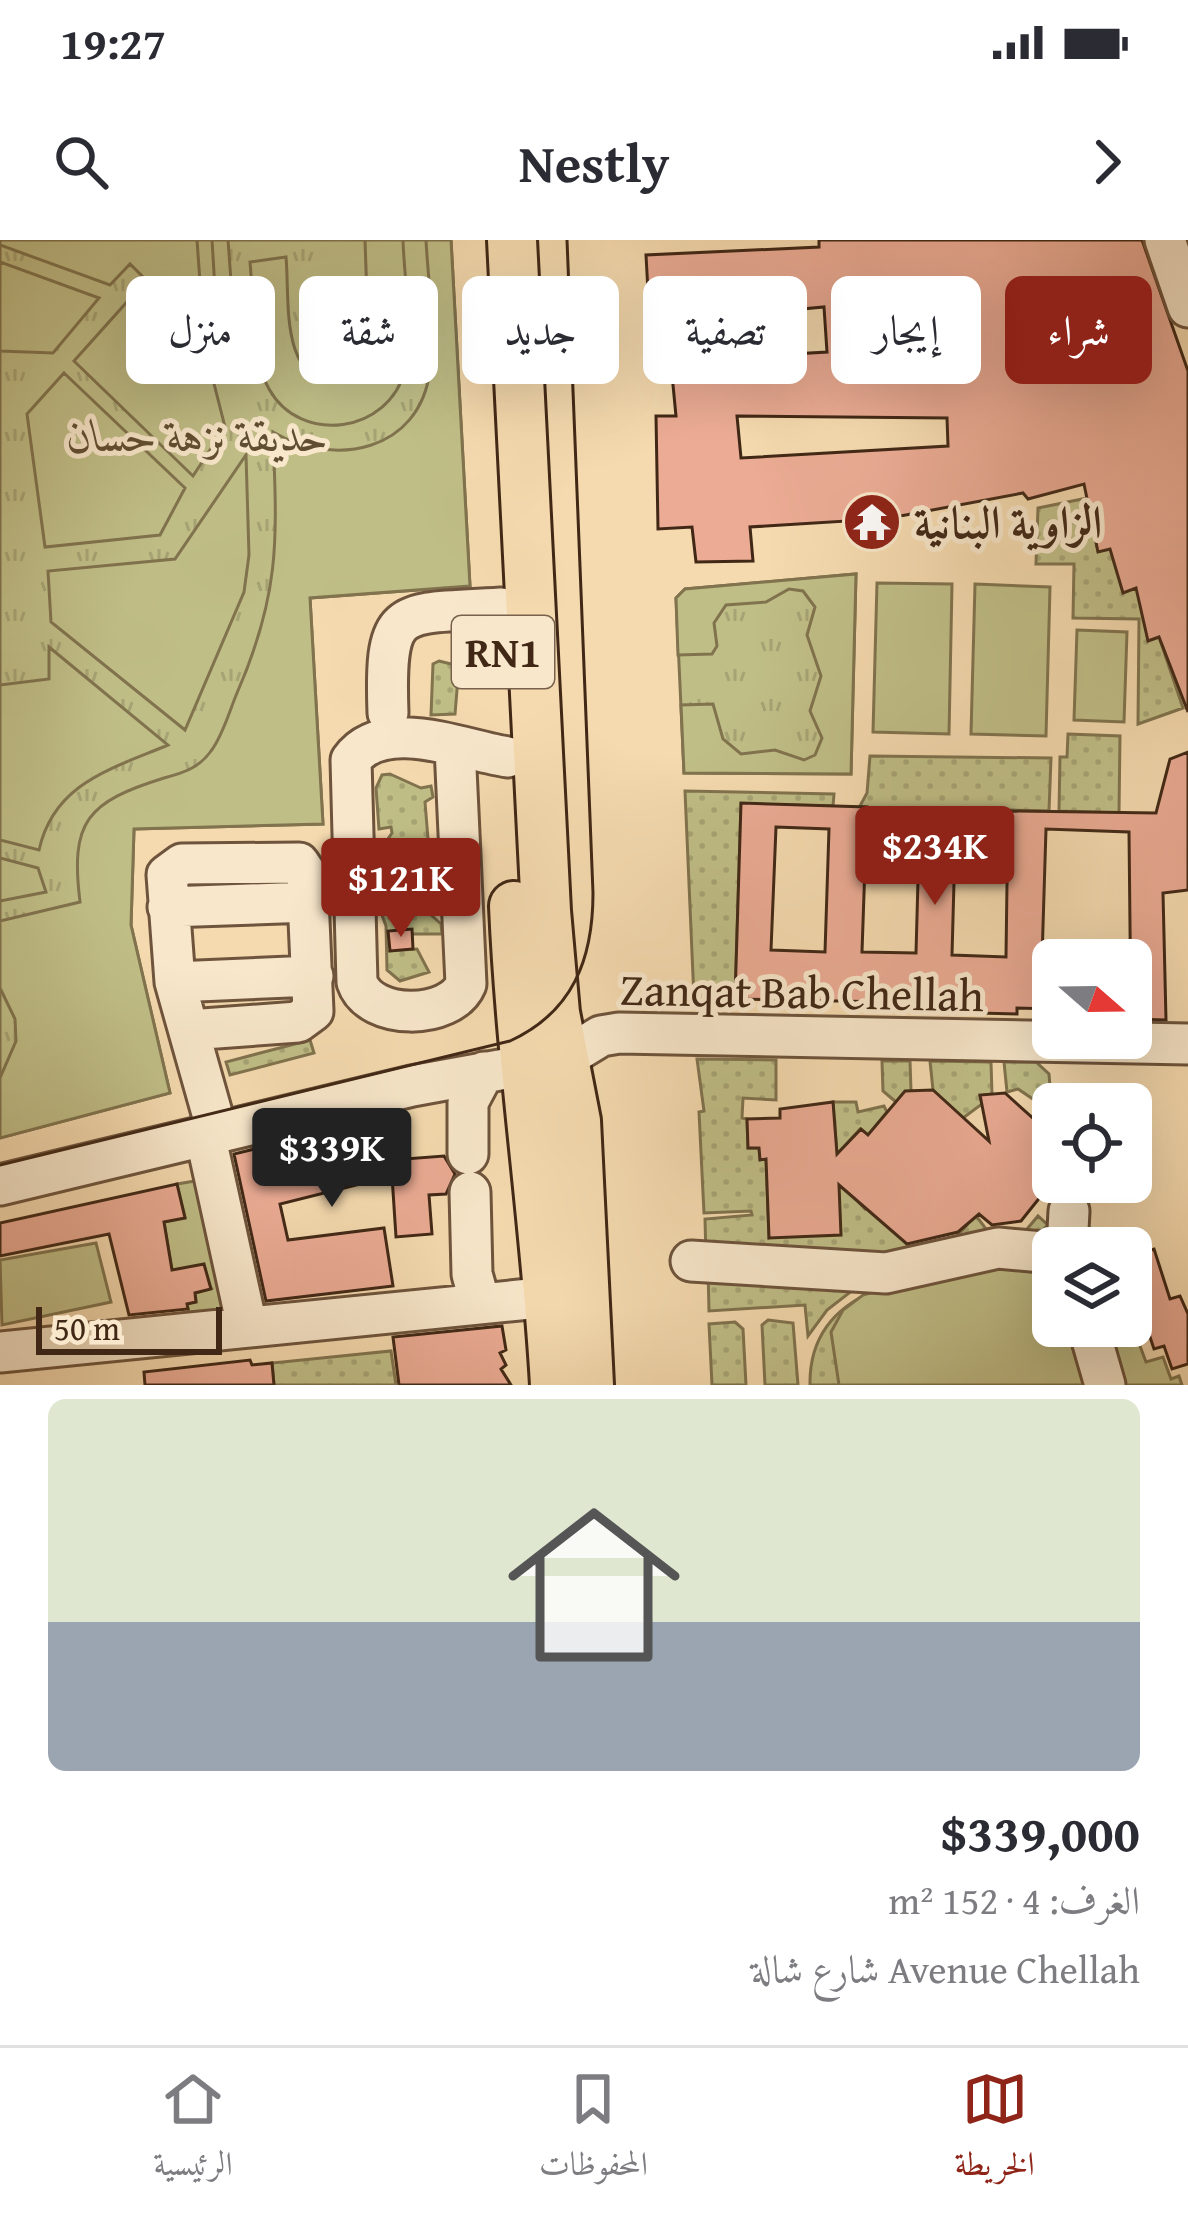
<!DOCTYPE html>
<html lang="ar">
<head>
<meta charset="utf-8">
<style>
	body { margin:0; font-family:"Gentium Book Plus",Amiri,serif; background:#f7f7f7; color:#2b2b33; direction:rtl; height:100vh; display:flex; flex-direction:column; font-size:45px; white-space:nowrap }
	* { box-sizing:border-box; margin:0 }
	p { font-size:39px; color:#7c7c81 }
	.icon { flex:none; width:66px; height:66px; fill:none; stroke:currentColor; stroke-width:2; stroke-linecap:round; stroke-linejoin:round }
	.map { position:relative; height:1145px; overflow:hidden; direction:ltr }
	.panel { display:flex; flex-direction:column; background:#fff; flex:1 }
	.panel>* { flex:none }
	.banner { position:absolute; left:36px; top:36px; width:1116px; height:108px; direction:rtl; display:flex; gap:24px }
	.needle { width:78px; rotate:110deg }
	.controls { position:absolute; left:1032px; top:699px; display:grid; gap:24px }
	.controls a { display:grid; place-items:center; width:120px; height:120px; border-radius:18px; background:#fff; box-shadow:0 12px 48px #0002; font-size:60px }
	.scale { position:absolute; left:36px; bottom:30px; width:186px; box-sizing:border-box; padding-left:12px; border:6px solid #412816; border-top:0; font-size:33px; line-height:42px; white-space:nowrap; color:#412816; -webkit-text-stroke:9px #f8e7cb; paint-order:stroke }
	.price { position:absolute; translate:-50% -102px; padding:0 27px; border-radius:12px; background:#8f2418; color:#fff; font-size:39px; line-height:78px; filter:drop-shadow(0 3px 6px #0008) }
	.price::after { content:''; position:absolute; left:50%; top:72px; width:36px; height:27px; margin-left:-18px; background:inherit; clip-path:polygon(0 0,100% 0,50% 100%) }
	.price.active { background:#222; color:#fff }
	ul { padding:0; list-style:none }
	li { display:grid; align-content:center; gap:24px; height:636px; padding:0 48px }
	li span { display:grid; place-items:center; height:372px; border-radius:18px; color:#555 }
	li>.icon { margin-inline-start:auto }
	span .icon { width:216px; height:216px; fill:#fffc; stroke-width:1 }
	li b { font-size:51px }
	.tag { padding:0 42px; border-radius:18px; background:#fff; box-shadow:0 12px 48px #0002; font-size:42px; line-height:108px }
	.tag.active { background:#8f2418; color:#fff }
	.status { display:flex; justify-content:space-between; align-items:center; height:84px; padding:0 60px; background:#fff; direction:ltr }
	.status svg { height:33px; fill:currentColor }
	header { display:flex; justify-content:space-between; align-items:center; height:156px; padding:0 48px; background:#fff; font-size:54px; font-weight:700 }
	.menu { display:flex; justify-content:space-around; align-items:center; height:168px; border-top:3px solid #e1e1e2; background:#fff; font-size:33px; color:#7c7c81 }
	.menu a { display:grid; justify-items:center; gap:6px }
	.menu .active { color:#8f2418 }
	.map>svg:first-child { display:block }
	.grass { fill:url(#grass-dots); stroke:#80734e; stroke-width:3 }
	.park { fill:url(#park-tufts); stroke:#80734e; stroke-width:3 }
	.garden { fill:#c0be87; stroke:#80734e; stroke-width:3 }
	.building { fill:#ebab94; stroke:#412816; stroke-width:3; fill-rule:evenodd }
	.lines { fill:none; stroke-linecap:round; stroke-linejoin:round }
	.minor-casing { stroke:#6e543c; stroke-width:45 }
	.major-casing { stroke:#412816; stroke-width:54 }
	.minor { stroke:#f8e7cb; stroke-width:39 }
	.major { stroke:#f5daaf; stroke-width:48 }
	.tram { stroke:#412816; stroke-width:3 }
	.labels { text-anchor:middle; stroke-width:10; stroke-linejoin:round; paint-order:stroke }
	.shield { fill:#f8e7cb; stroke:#78614c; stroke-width:3 }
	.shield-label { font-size:42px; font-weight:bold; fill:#412816 }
	.park-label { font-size:45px; font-style:italic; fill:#614e32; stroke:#f8e7cb }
	.poi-label { font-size:45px; font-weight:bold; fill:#412816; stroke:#f8e7cb; text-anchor:start }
	.street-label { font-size:45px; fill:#412816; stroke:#f8e7cb }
</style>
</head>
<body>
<div class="status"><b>19:27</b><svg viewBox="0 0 49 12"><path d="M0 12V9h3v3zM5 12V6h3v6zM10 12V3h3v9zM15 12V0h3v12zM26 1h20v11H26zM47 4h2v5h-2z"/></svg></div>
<header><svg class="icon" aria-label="forward" viewBox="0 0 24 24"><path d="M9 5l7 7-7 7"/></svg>Nestly<svg class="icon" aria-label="search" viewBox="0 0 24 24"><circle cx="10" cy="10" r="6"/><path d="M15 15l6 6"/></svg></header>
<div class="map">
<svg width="1188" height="1145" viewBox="0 0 1188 1145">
	<defs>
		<pattern id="grass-dots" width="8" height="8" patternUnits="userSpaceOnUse" patternTransform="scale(3)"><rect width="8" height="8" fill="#c0be87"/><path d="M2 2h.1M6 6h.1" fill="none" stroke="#a6a374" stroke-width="1.8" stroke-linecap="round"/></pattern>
		<pattern id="park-tufts" width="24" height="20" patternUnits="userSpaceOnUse" patternTransform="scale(3)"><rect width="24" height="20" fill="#c0be87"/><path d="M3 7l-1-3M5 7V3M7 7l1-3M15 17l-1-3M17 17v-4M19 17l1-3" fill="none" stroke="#a6a374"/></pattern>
	</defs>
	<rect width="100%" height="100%" fill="#f5daaf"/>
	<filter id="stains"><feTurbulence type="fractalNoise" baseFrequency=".00167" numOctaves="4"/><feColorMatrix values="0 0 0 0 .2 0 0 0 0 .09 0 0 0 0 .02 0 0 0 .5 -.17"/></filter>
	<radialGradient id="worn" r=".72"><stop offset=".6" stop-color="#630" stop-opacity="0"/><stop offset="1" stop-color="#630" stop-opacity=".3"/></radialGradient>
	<!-- grass -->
	<path class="grass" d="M1087 258 1098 311 1110 309 1140 346 1148 400 1159 397 1183 468 1138 484 1139 379 1073 378 1074 324H1036L1038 268Z
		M439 421 459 426 455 474 431 475 433 424Z
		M1068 494 1120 496 1119 573 1059 571 1060 517H1067Z
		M870 516 1051 518 1049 571 1011 570 1010 575 921 568 919 590 866 589 867 567 860 566 867 553Z
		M390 534 421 548 431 546 433 557 425 562 429 611 408 626 380 621 379 612 392 593 391 587 379 589 376 548 382 535Z
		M685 551 834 554 833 566 741 564 735 759H694Z
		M410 642 425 646 433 655 430 674 441 684 442 694H412L390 711 417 709 429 732 400 741 387 730 386 686 376 659 394 661Z
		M310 800 314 813 230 835 226 822Z
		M697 819 776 820V860L743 858 742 878 747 879 748 908H759L760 919H766L769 998 821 974 840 942 865 969 871 962 910 1007 950 1004 967 985 968 965 992 997 1022 995 1038 976 1048 985C994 1042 785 1020 706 1017L705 979 752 975 751 971 704 973 699 872 704 871Z
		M882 821H910L911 851 896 862 883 851Z
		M930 821 991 822 992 854 980 856 982 864 963 878 933 850Z
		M1004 822H1036L1049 834 1052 872 1018 849 1007 852Z
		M833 862H856L858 872 884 866 887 872 868 895 860 889 837 914Z
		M1053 1022V1083L856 1145H810C808 1024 968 1033 1053 1022Z
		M708 1029 853 1050 827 1070 808 1096 805 1065 709 1071Z
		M768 1080 793 1083 798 1145H765L762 1085Z
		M735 1082 743 1089 746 1145H712L709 1084Z
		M391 1111 396 1145H274L272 1123Z"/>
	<!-- park -->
	<path class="park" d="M0 0H451L470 346 310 358 323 584 134 589 131 685 170 853 0 898Z
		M856 334 851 534 684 533 676 358 685 349Z"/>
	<!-- garden -->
	<path class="garden" d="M0 0H197L204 98 130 24 110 45 0 5Z
		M212 0H228L236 109 231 120 219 115Z
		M365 0H403C404 40 414 91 405 130 389 193 301 206 269 149 249 115 254 61 250 22L286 17C290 60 279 143 339 142L362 128 369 116Z
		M426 0H451L470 346 310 358 323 584 134 589 131 685 170 853 0 898V838L16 801 15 779 0 748V681L80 662C70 581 87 562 164 538 183 533 199 528 211 511 223 495 229 472 237 453 281 352 277 298 273 192 334 228 420 212 430 130 436 88 428 42 426 0Z
		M0 22 99 58 53 113 0 111Z
		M135 53 209 124 225 187 193 236 74 121Z
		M64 133 185 248 160 295 45 307 27 174Z
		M246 215 249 315 244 352 185 490 51 382 48 331 175 319Z
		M856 334 851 534 684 533 681 465 713 464 723 499 741 514 775 510 804 520 815 515 822 498 810 471 821 436 807 395 815 367 803 351 789 349 766 362 726 365 714 383 717 406 712 414 678 415 676 358 685 349Z
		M877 343 952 344 949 494 873 492Z
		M975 344 1050 347 1046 496 971 494Z
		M1077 390 1127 392 1124 482 1074 480Z
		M49 407 168 505C111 529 54 543 39 610L0 600V445L49 439Z
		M0 618 38 628 46 652 0 661Z
		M201 940 234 1077 191 1082 187 1064 196 1061 195 1053 210 1048 172 1030 164 982 185 977 177 944Z
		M96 1003 111 1062 2 1085 0 1020Z
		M991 1019 1039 1030 1048 1038 1053 1086H1066L1084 1145H839L831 1092 843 1070 863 1055Z
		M1131 1082 1146 1122 1163 1117 1171 1139 1179 1136 1182 1145H1118L1101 1086Z"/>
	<!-- building -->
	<path class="building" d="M819 0H1142L1188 131V472L1159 397 1148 401 1136 348 1123 353 1110 309 1098 312 1084 244 1028 259 1023 253 847 286 846 281 750 287 753 321 696 322 692 287 658 289 656 176H676L671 124H652L646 15 819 7ZM824 67 827 112 738 117 736 75ZM737 176 947 178 948 206 741 218Z
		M1188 512V650L1163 653 1166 780 1131 779 1129 592 1046 589 1042 719 1053 720V769L1017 768V774L939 772V763L735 759 741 563 867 567 862 712 916 713 920 568 956 569 952 715 1006 717 1008 571 1156 573 1170 519ZM776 587 829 589 825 712 771 710Z
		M412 689 413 709 390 711 388 691Z
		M933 850 989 901 980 855 1005 853 1036 881 1041 956 1021 981 992 985 979 974 958 992 907 1004 839 945 841 995 769 998 766 919 760 920 759 908H748L747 879 780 878V869L833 862 837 914 861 889 868 895 905 851Z
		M374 880 379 921 444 916 455 934 446 954 429 955 432 994 396 997 392 936 280 964 288 1000 384 988 393 1046 266 1061 234 914Z
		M177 944 185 978 164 982 172 1030 204 1024 211 1049 195 1053 196 1062 187 1064 188 1069 129 1075 109 994 0 1016V983Z
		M1154 1009 1170 1059 1180 1056 1188 1074V1124L1172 1129 1164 1106 1154 1109 1146 1085 1137 1087 1131 1069V1016Z
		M502 1086 506 1110 500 1113 506 1125 501 1129 511 1145H399L393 1097Z
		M250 1120 252 1125 272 1123 274 1145H145L144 1132Z"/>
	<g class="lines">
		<!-- minor casing -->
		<g class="minor-casing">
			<path id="minor" d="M1165 0 1188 67
				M388 473C384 361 399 375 501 368
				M455 507 466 744C451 780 370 781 357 742L351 520C383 475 465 511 508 517
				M168 667 309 662
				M175 742 313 736
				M189 790 298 782 313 771 307 635 299 623 182 624 167 635 175 742 217 891
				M205 894 247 1086
				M468 914V862L484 832
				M0 945 412 846 565 818 601 796 619 793 1188 804
				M470 952 472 1034 480 1063
				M1067 1008 1069 971
				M691 1021 886 1033 998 1008 1053 1013
				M1088 1086 1105 1145
				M0 1112 550 1057"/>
		</g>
		<!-- major casing -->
		<g class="major-casing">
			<path id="major" d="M512 0 546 671 555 773 576 881 589 1145
				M514 666C521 826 546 985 555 1145"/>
		</g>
		<!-- minor -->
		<use href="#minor" class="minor"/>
		<!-- major -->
		<use href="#major" class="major"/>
		<!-- tram -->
		<path class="tram" d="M0 925 510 801C573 772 593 719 593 653L567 0"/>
	</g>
	<!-- icons -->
	<defs>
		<g id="temple-disc" transform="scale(3)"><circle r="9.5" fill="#8f2418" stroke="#f8e7cb"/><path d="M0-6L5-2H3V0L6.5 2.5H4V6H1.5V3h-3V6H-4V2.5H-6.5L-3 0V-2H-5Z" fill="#fff"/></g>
	</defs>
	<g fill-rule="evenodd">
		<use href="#temple-disc" x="872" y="282"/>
	</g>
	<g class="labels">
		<!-- shield labels -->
		<rect class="shield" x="452" y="376" width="102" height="72" rx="9"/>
		<g class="shield-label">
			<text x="503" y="427">RN1</text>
		</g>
		<!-- park labels -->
		<g class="park-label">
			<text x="198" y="211">حديقة نزهة حسان</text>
		</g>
		<!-- poi labels -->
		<g class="poi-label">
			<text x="914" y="298">الزاوية البنانية</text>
		</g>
		<!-- street labels -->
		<g class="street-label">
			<text transform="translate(802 752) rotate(1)" y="16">Zanqat Bab Chellah</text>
		</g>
	</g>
	<rect width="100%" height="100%" filter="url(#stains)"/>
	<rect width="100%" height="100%" fill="url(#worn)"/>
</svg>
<div class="controls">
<a><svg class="needle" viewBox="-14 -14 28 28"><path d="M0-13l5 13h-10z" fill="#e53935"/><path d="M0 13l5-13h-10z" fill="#7c7c81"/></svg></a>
<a><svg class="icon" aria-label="locate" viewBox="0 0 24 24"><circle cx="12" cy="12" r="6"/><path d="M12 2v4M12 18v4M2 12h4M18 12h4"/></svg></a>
<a><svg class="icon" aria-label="layers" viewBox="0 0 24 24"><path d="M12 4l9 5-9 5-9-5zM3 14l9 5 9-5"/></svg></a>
</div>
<div class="scale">50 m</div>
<b class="price" style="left:935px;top:668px">$234K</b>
<b class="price" style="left:401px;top:700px">$121K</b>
<b class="price active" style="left:332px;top:970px">$339K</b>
<div class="banner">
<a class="tag active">شراء</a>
<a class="tag">إيجار</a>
<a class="tag">تصفية</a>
<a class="tag">جديد</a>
<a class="tag">شقة</a>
<a class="tag">منزل</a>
</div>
</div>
<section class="panel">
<ul>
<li><span style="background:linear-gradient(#dfe7d0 60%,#9aa5b1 0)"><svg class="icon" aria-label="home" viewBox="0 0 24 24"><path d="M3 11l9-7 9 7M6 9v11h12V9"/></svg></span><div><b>$339,000</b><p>الغرف: 4 · 152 m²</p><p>Avenue Chellah شارع شالة</p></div></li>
</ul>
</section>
<nav class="menu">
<a class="active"><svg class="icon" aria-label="map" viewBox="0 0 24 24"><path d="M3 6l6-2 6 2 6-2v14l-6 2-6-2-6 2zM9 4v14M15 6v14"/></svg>الخريطة</a>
<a><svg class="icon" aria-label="saved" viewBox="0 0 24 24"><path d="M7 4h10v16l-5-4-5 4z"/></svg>المحفوظات</a>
<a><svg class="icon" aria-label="home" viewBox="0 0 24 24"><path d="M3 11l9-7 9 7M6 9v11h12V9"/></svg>الرئيسية</a>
</nav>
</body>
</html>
